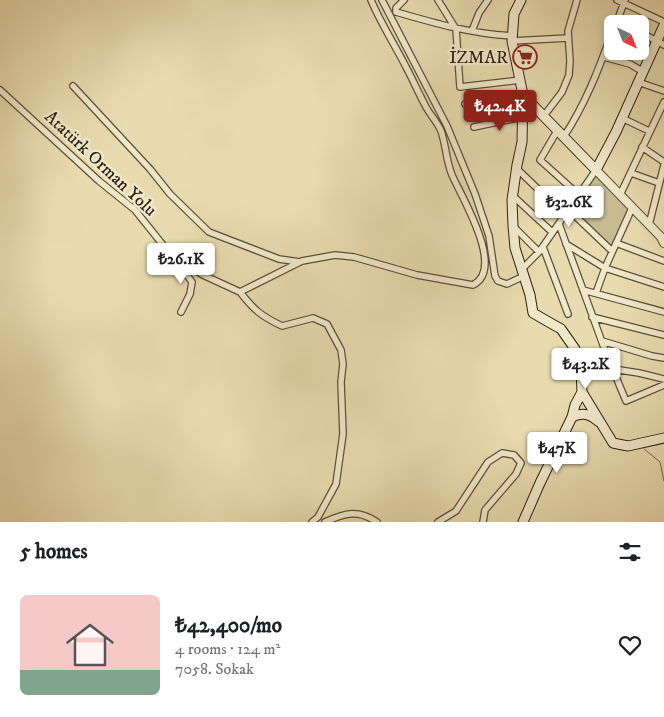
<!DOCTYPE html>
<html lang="en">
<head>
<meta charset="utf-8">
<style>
	body { margin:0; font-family:"IM FELL DW Pica",serif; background:#f2f2f2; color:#202124; height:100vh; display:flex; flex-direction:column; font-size:19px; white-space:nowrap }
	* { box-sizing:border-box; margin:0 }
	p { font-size:16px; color:#757577 }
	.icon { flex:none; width:28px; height:28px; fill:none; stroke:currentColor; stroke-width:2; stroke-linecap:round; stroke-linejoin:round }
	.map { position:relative; height:522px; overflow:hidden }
	.drawer { display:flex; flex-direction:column; background:#fff; flex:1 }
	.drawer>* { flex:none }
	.needle { width:32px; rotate:137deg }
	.tools { position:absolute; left:604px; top:15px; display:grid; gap:10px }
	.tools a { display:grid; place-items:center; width:45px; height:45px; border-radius:8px; background:#fff; box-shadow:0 2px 8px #0003; font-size:25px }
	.price { position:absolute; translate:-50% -42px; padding:0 11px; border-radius:5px; background:#fff; color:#222; font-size:16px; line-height:32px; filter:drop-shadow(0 1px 2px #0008) }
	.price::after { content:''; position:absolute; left:50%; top:30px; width:15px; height:11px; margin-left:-8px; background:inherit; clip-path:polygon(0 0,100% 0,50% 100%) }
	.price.on { background:#8f2418; color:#fff }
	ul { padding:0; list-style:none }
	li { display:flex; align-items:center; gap:15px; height:125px; padding:0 20px }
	li span { display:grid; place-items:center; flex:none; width:140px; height:100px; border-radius:8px; color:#555 }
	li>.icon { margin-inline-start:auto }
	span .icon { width:60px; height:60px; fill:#fffc; stroke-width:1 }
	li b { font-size:21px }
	h2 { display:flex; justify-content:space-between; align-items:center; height:60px; padding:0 20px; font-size:21px }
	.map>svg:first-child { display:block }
	.green { fill:#c8bb93; stroke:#7b6e52 }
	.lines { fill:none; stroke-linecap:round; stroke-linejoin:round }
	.stream { stroke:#786b4e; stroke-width:1 }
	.minor-casing { stroke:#5c5038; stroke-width:8 }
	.tertiary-casing { stroke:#5c5038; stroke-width:10 }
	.secondary-casing { stroke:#2e2110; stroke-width:11 }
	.minor { stroke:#f0e8ca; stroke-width:5.5 }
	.tertiary { stroke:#f0e8ca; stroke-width:8 }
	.secondary { stroke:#f0e8ca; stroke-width:9 }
	.labels { text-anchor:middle; stroke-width:5; stroke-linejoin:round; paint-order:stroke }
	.poi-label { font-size:18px; fill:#2e2110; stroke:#f0e8ca; text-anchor:end }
	.street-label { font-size:18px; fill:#2e2110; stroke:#f0e8ca }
</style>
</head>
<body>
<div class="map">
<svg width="664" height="522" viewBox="0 0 664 522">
	<rect width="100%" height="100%" fill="#e8dbae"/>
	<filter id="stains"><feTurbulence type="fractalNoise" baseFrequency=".004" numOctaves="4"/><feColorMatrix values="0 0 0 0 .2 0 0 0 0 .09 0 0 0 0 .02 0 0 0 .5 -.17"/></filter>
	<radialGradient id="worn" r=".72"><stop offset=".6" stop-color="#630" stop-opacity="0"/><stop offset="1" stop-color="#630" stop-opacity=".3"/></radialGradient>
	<!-- green -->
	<path class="green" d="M596 174 630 209 612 247 572 209Z"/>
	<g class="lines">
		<!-- stream -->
		<path class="stream" d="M644 449 660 462 664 481"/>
		<!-- minor casing -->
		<g class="minor-casing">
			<path id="minor" d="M382 0 447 126 475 194 489 236 495 276 498 281 507 284 524 276
				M438 0 456 29 460 87 521 80
				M617 0 664 22
				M396 12C434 23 472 34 513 36
				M396 12V8L404 0
				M616 24 625 0
				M472 31 479 13 488 0
				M640 32 664 45
				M512 41 568 38
				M604 57 630 64 642 71
				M638 82 664 91
				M73 86 150 169 170 194 209 232 279 259 300 262
				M0 90 99 181 135 210 171 255 203 275 240 292 302 261 335 255 354 257 417 275 473 285C506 269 461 196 452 175 446 161 446 145 441 131 437 121 429 114 425 105 418 92 413 80 406 67 395 45 381 24 371 0
				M465 104 523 95
				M543 117 562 92 569 75 570 61 568 31 577 0
				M622 118 649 131
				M474 127 522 117
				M557 131 540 160 579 195
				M563 138C585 105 599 69 612 32
				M642 147 664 162
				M516 168 565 215
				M631 173 659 183
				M512 195 552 232
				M620 195 664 102
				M569 210 612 251
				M559 224 606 353 626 401 664 385
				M649 225 664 165
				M514 227 539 252
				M616 243 664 261
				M566 244 605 268 664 287
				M543 247 568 314
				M522 269 539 252 596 170
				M583 290 664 312
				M240 292C254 310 261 316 282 326L313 318 327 324 341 350 343 364 341 382 343 434 336 484 318 517 312 522
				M596 293 605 268 632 208
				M181 312 190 294 192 282 184 271 181 261
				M592 317 664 335
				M602 341 652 356 664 358
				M613 369 639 373 664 379
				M325 522C345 513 358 509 377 522
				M438 522 456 511 488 462 502 453 514 455 521 463 516 474 485 510 483 522"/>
		</g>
		<!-- tertiary casing -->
		<g class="tertiary-casing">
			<path id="tertiary" d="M596 170 661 237 664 243"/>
		</g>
		<!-- secondary casing -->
		<g class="secondary-casing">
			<path id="secondary" d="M521 0 514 14 512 41 523 95 522 142 517 165 512 200 513 226 515 248 530 295 533 313 561 329 575 349 581 370 582 392 613 443 628 446 664 438
				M523 95 596 170 616 132 664 25
				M572 417C583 412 590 414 599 422
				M523 522 540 483 572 417 575 405 582 392"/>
		</g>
		<!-- minor -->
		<use href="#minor" class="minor"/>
		<!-- tertiary -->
		<use href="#tertiary" class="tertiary"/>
		<!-- secondary -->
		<use href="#secondary" class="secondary"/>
	</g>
	<!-- icons -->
	<defs>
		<g id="supermarket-ring" transform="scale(1.25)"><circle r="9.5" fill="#f0e8ca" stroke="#8f2418" stroke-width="1.5"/><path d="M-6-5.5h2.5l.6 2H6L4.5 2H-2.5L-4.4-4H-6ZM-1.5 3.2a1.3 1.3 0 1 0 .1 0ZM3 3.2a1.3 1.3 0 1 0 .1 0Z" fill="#8f2418"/></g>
	</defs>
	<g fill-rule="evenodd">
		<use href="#supermarket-ring" x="525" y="57"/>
	</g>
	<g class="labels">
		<!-- poi labels -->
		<g class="poi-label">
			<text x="508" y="63">İZMAR</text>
		</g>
		<!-- street labels -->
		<g class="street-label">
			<text transform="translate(101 163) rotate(43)" y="6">Atatürk Orman Yolu</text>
		</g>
	</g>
	<rect width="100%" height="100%" filter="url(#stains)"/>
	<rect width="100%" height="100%" fill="url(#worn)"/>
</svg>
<div class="tools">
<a><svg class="needle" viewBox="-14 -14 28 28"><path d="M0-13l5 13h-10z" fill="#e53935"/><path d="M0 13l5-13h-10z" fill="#757577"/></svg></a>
</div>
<b class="price on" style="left:500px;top:132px">₺42.4K</b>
<b class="price" style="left:569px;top:228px">₺32.6K</b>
<b class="price" style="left:181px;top:285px">₺26.1K</b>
<b class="price" style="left:586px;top:390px">₺43.2K</b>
<b class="price" style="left:557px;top:474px">₺47K</b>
</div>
<section class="drawer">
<h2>5 homes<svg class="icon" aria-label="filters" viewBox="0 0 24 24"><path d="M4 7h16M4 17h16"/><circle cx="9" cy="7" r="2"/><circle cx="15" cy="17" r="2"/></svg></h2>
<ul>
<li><span style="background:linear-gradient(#f6c9c9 75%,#7fa58c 0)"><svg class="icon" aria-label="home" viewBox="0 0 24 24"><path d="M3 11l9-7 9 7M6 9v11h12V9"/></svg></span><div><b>₺42,400/mo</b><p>4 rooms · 124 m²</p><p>7058. Sokak</p></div><svg class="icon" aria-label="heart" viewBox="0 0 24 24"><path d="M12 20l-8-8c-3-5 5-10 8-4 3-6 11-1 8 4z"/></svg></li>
</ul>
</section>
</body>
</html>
